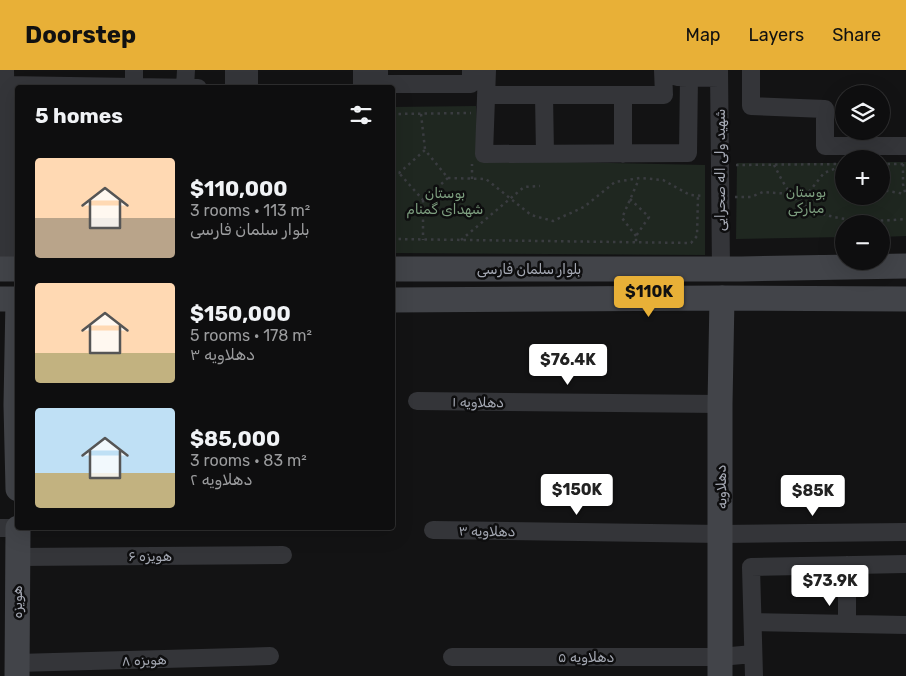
<!DOCTYPE html>
<html lang="en">
<head>
<meta charset="utf-8">
<style>
	body { margin:0; font-family:Rubik,Cairo,sans-serif; background:#171718; color:#f1f3f6; height:100vh; display:flex; flex-direction:column; font-size:19px; white-space:nowrap }
	* { box-sizing:border-box; margin:0 }
	p { font-size:16px; color:#9b9c9e }
	.icon { flex:none; width:28px; height:28px; fill:none; stroke:currentColor; stroke-width:2; stroke-linecap:round; stroke-linejoin:round }
	.map { position:relative; flex:1; overflow:hidden }
	.panel { position:absolute; left:15px; top:15px; width:380px; height:445px; display:flex; flex-direction:column; background:#0e0e0f; border-radius:5px; box-shadow:0 5px 20px #0002,0 0 0 1px #2e2e2f }
	.panel>* { flex:none }
	.buttons { position:absolute; left:835px; top:15px; display:grid; gap:10px }
	.buttons a { display:grid; place-items:center; width:55px; height:55px; border-radius:50%; background:#0e0e0f; box-shadow:0 5px 20px #0002,0 0 0 1px #2e2e2f; font-size:25px }
	.price { position:absolute; translate:-50% -42px; padding:0 11px; border-radius:5px; background:#fff; color:#222; font-size:16px; line-height:32px; filter:drop-shadow(0 1px 2px #0008) }
	.price::after { content:''; position:absolute; left:50%; top:30px; width:15px; height:11px; margin-left:-8px; background:inherit; clip-path:polygon(0 0,100% 0,50% 100%) }
	.price.on { background:#e8b037; color:#111 }
	ul { padding:0; list-style:none }
	li { display:flex; align-items:center; gap:15px; height:125px; padding:0 20px }
	li span { display:grid; place-items:center; flex:none; width:140px; height:100px; border-radius:5px; color:#555 }
	li>.icon { margin-inline-start:auto }
	span .icon { width:60px; height:60px; fill:#fffc; stroke-width:1 }
	li b { font-size:21px }
	h2 { display:flex; justify-content:space-between; align-items:center; height:60px; padding:0 20px; font-size:21px }
	header { display:flex; align-items:center; gap:30px; box-sizing:border-box; height:70px; padding:0 25px; background:#e8b037; color:#111 }
	header strong { font-size:24px }
	nav { display:flex; gap:28px; margin-inline-start:auto; font-size:18px }
	.map>svg:first-child { display:block }
	.green { fill:#1f2720 }
	.lines { fill:none; stroke-linecap:round; stroke-linejoin:round }
	.path { stroke:#3a3c40; stroke-width:2.5; stroke-dasharray:2.5 4; stroke-linecap:butt }
	.street { stroke:#343539; stroke-width:18 }
	.secondary { stroke:#424449; stroke-width:25 }
	.labels { text-anchor:middle; stroke-width:5; stroke-linejoin:round; paint-order:stroke }
	.street-label { font-size:14px; fill:#a5a9b4; stroke:#0e0e0f }
	.park-label { font-size:14px; fill:#7d9e7f; stroke:#0e0e0f }
</style>
</head>
<body>
<header>
<strong>Doorstep</strong>
<nav><a>Map</a><a>Layers</a><a>Share</a></nav>
</header>
<div class="map">
<svg width="906" height="606" viewBox="0 0 906 606">
	<rect width="100%" height="100%" fill="#131314"/>
	<!-- green -->
	<path class="green" d="M476 36 478 90 705 95V185L393 183 392 37Z
		M881 92H906V166L881 167V154H844V167L736 169 737 93H844V126H881Z"/>
	<g class="lines">
		<!-- path -->
		<path class="path" d="M392 44 471 43
			M421 44 425 79
			M881 94H906
			M903 94V114L906 126
			M736 95 844 94
			M774 95C779 104 784 116 792 125 819 154 870 152 906 149
			M392 103H399L425 80 448 108 423 130 399 103
			M448 108 486 109 531 145 553 151 584 137 615 112 640 108 663 110 690 125 704 126
			M472 109V94
			M881 116 888 121 905 124
			M735 127H751L763 122 791 124
			M630 129 649 147 636 166V172
			M423 130V170
			M801 132 824 103 844 95
			M636 166 622 148 639 109
			M392 169 691 173 697 166 698 126
			M461 170 524 117 540 116"/>
		<!-- street -->
		<path class="street" d="M5 0 9 199
			M379 0V14H471V0
			M487 0 484 84 688 83 689 7
			M719 0 721 199
			M751 0V36L825 39V76H906
			M677 7 719 8
			M6 15 198 18
			M134 16V0
			M185 17 186 0
			M234 18V0
			M249 18V0
			M362 18V0
			M486 25H664L663 0
			M544 25 545 84
			M623 25V84
			M417 331 720 334
			M0 458H18
			M433 460 721 464 906 462
			M17 487 283 485
			M847 495V553
			M753 552 906 555
			M452 587H720L753 584
			M17 593 270 586
			M754 606 751 497 906 494"/>
		<!-- secondary -->
		<path class="secondary" d="M0 199H18
			M392 199H741L906 196
			M0 229H18L16 335 18 419
			M392 230 722 228 906 229
			M17 606 18 458
			M720 606V334L722 228"/>
	</g>
	<g class="labels">
		<!-- street labels -->
		<g class="street-label">
			<text transform="translate(720 100) rotate(-90)" y="5">شهید ولی اله صحرایی</text>
			<text x="529" y="204">بلوار سلمان فارسی</text>
			<text transform="translate(478 332) rotate(1)" y="5">دهلاویه ۱</text>
			<text transform="translate(721 417) rotate(-91)" y="5">دهلاویه</text>
			<text transform="translate(487 461) rotate(1)" y="5">دهلاویه ۳</text>
			<text x="150" y="491">هویزه ۶</text>
			<text transform="translate(17 532) rotate(-90)" y="5">هویزه</text>
			<text x="586" y="592">دهلاویه ۵</text>
			<text transform="translate(144 590) rotate(-2)" y="5">هویزه ۸</text>
		</g>
		<!-- park labels -->
		<g class="park-label">
			<text x="806" y="127">بوستان<tspan x="806" dy="16">مبارکی</tspan></text>
			<text x="445" y="128">بوستان<tspan x="445" dy="16">شهدای گمنام</tspan></text>
		</g>
	</g>
</svg>
<div class="buttons">
<a><svg class="icon" aria-label="layers" viewBox="0 0 24 24"><path d="M12 4l9 5-9 5-9-5zM3 14l9 5 9-5"/></svg></a>
<a>+</a>
<a>−</a>
</div>
<b class="price on" style="left:649px;top:248px">$110K</b>
<b class="price" style="left:568px;top:316px">$76.4K</b>
<b class="price" style="left:577px;top:446px">$150K</b>
<b class="price" style="left:813px;top:447px">$85K</b>
<b class="price" style="left:830px;top:537px">$73.9K</b>
<section class="panel">
<h2>5 homes<svg class="icon" aria-label="filters" viewBox="0 0 24 24"><path d="M4 7h16M4 17h16"/><circle cx="9" cy="7" r="2"/><circle cx="15" cy="17" r="2"/></svg></h2>
<ul>
<li><span style="background:linear-gradient(#ffd9b3 60%,#b9a48a 0)"><svg class="icon" aria-label="home" viewBox="0 0 24 24"><path d="M3 11l9-7 9 7M6 9v11h12V9"/></svg></span><div><b>$110,000</b><p>3 rooms · 113 m²</p><p>بلوار سلمان فارسی</p></div></li>
<li><span style="background:linear-gradient(#ffd9b3 70%,#c2b280 0)"><svg class="icon" aria-label="home" viewBox="0 0 24 24"><path d="M3 11l9-7 9 7M6 9v11h12V9"/></svg></span><div><b>$150,000</b><p>5 rooms · 178 m²</p><p>دهلاویه ۳</p></div></li>
<li><span style="background:linear-gradient(#bfe0f5 65%,#c2b280 0)"><svg class="icon" aria-label="home" viewBox="0 0 24 24"><path d="M3 11l9-7 9 7M6 9v11h12V9"/></svg></span><div><b>$85,000</b><p>3 rooms · 83 m²</p><p>دهلاویه ۲</p></div></li>
</ul>
</section>
</div>
</body>
</html>
